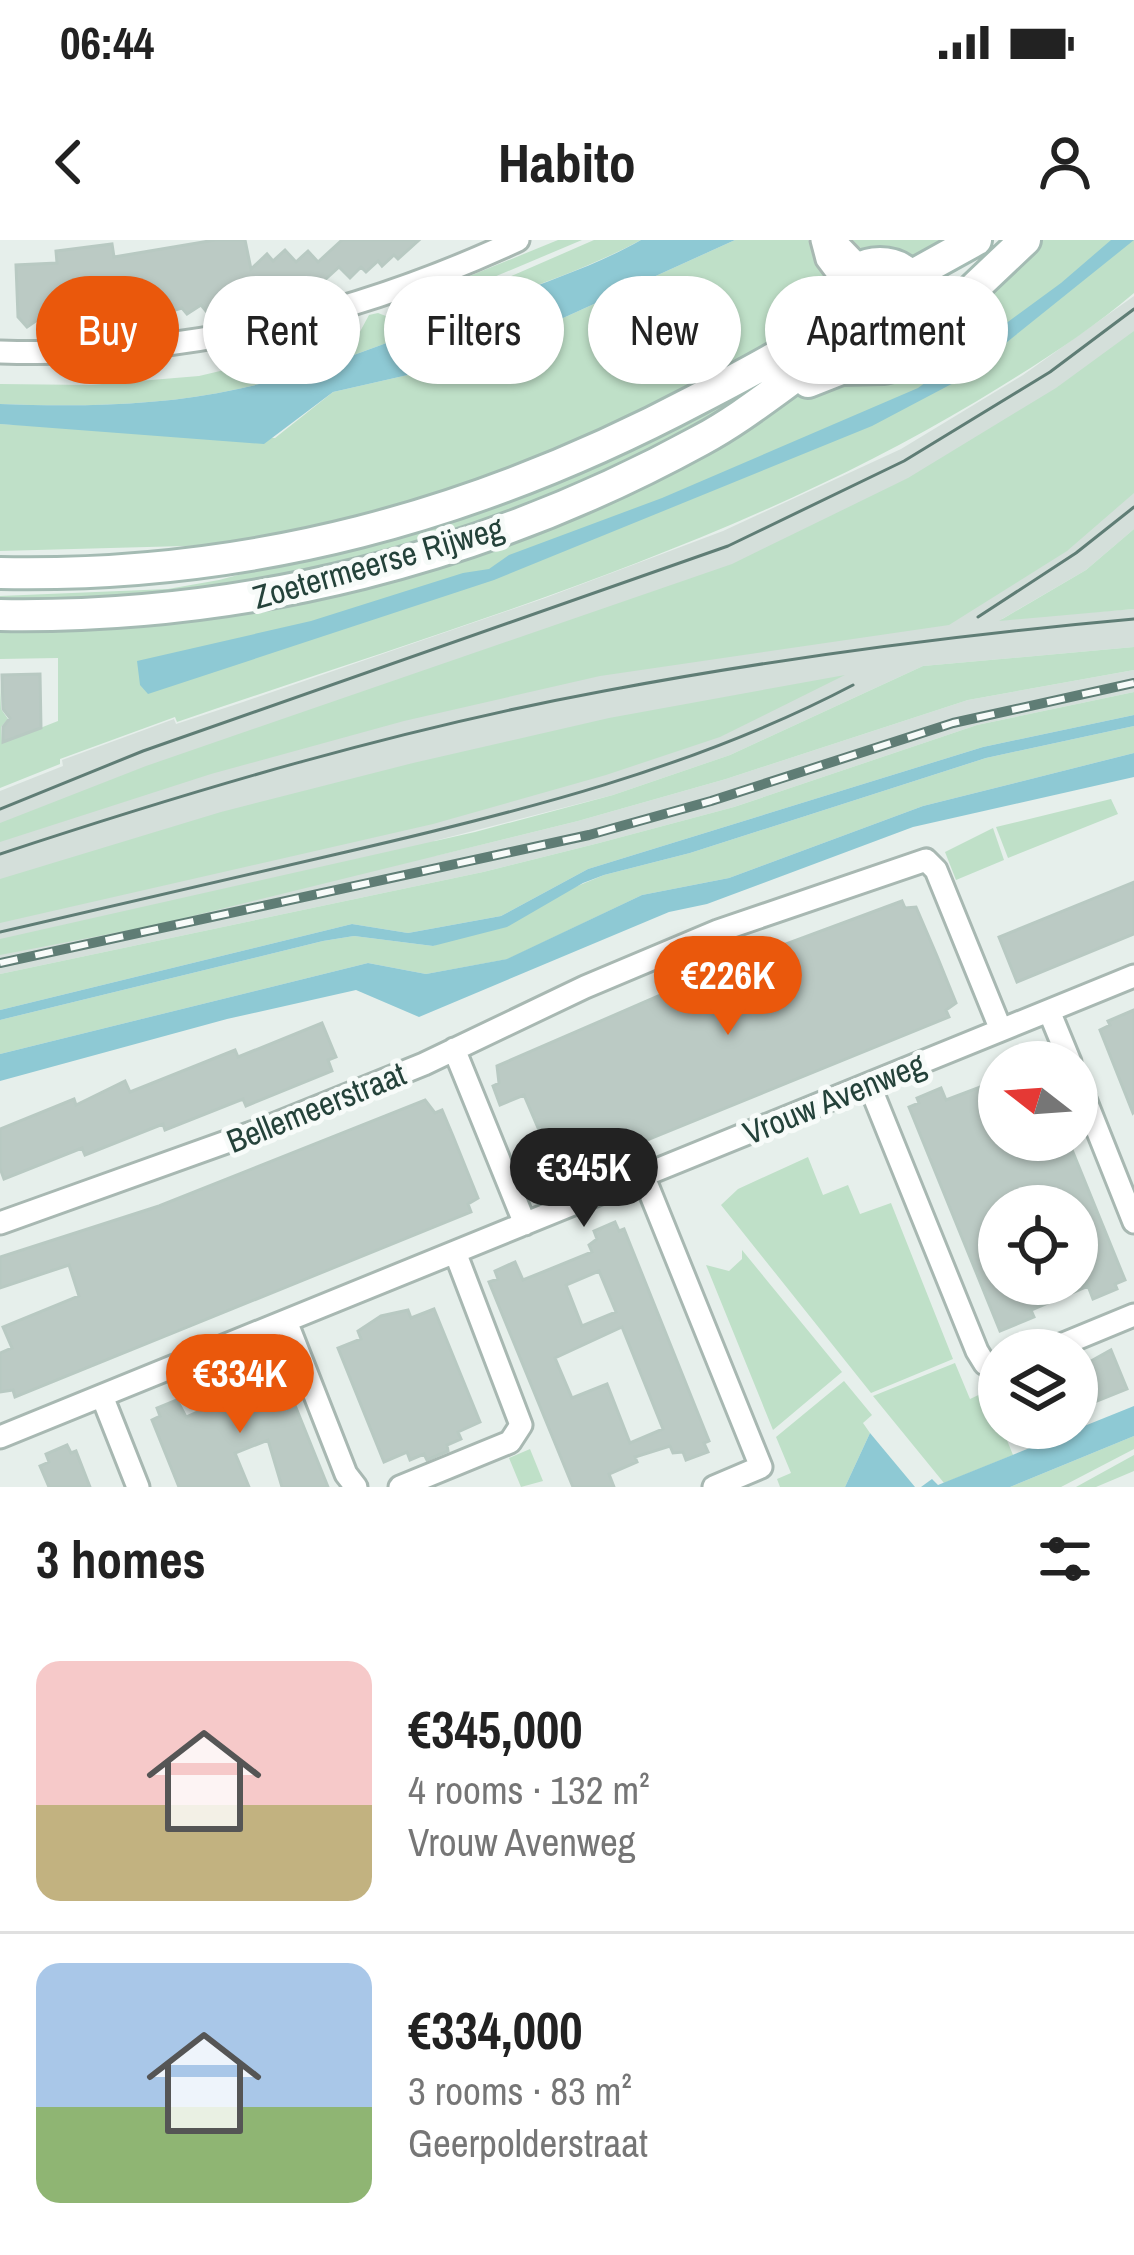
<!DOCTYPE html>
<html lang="en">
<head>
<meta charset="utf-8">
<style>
	body { margin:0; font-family:"Archivo Narrow",sans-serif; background:#f6f6f6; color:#222; height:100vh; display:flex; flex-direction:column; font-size:45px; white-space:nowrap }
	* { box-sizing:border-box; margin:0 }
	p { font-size:39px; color:#767676 }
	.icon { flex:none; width:66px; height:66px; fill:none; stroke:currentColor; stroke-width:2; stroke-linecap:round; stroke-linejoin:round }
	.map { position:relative; height:1247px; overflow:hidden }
	.sheet { display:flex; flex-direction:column; background:#fff; flex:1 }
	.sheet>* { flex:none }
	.hud { position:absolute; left:36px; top:36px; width:1062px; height:108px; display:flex; gap:24px }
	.needle { width:78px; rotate:287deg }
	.controls { position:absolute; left:978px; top:801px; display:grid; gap:24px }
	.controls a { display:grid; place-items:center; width:120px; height:120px; border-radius:50%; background:#fff; box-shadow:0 3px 9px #0004; font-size:60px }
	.price { position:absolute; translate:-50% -102px; padding:0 27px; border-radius:42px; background:#ea580c; color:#fff; font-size:39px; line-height:78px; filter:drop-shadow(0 3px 6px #0008) }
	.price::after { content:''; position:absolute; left:50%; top:72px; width:36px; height:27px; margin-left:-18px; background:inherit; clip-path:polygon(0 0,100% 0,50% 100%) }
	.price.on { background:#222; color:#fff }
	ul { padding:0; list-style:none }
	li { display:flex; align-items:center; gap:36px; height:300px; padding:0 36px }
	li+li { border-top:3px solid #e0e0e0 }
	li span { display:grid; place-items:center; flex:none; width:336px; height:240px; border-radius:24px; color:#555 }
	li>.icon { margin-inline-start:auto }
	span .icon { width:144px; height:144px; fill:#fffc; stroke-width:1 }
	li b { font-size:51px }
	h2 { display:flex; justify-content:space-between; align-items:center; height:144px; padding:0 36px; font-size:51px }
	.tag { padding:0 42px; border-radius:54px; background:#fff; box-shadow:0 3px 9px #0004; font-size:42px; line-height:108px }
	.tag.on { background:#ea580c; color:#fff }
	.status { display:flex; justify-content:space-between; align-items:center; height:84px; padding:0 60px; background:#fff; direction:ltr }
	.status svg { height:33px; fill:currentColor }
	header { display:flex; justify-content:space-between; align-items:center; height:156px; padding:0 36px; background:#fff; font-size:54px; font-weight:700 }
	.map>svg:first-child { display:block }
	.built { fill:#d4dfda }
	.green { fill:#bfe0c8 }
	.water { fill:#8ec9d4 }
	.building { fill:#bbcac4; stroke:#b8c9c2; stroke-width:3; fill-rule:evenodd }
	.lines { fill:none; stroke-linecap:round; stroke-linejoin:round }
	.street-casing { stroke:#a8b8b2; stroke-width:27 }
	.secondary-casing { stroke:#a4bbb3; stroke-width:36 }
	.street { stroke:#fff; stroke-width:21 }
	.secondary { stroke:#fff; stroke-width:30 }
	.tram { stroke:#5f7d75; stroke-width:3 }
	.rail-casing { stroke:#5f7d75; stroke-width:10 }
	.rail { stroke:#f7fbf9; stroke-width:6; stroke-dasharray:18; stroke-linecap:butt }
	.labels { text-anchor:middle; stroke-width:10; stroke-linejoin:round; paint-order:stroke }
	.street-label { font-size:33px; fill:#24423a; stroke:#f7fbf9 }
</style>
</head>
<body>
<div class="status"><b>06:44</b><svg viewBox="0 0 49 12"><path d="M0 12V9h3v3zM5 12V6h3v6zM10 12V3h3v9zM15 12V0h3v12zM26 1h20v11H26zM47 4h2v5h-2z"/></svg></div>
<header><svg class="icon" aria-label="back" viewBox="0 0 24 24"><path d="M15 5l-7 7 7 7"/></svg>Habito<svg class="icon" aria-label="person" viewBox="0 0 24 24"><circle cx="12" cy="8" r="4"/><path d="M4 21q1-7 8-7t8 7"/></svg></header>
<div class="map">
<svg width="1134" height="1247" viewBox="0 0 1134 1247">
	<rect width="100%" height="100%" fill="#e6efeb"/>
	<!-- built -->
	<path class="built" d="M1134 56V289L1086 330 1002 379 1134 369V407L923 426 730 515 613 555 434 601 435 616 578 581 726 539 968 460 1134 430V452L977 485 734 567 599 603 483 632 0 734V551L63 526 62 520 174 479 176 484 240 463 545 358 723 291 901 209 1023 135Z"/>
	<!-- green -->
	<path class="green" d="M558 0H582L404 75 389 69Z
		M594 0H641C599 23 551 40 506 57 417 90 331 129 238 149 162 166 77 167 0 164V144L91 145 199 136 356 99 369 75 378 73 404 83Z
		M735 0H808C827 23 839 41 827 71L687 159 417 271 221 305 0 311V184L275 198 333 152 421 132 508 103Z
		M850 0H962C919 17 891 34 850 0Z
		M1042 0H1134V53C1086 94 1030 129 977 161 730 309 448 389 177 482L175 477 60 519V524L0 548V442L1 469 8 479 1 487 2 503 58 481V418L0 419V387L307 358 762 174C824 140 894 122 953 81 985 58 1010 24 1042 0Z
		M857 66a24 24 0 1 1 48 0a24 24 0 1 1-48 0Z
		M1134 91V253L1067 311 949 385 600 436 404 481 211 534 0 602V583L146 526 732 324 908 238 1056 148Z
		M792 121 711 181 577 252 364 328 129 358 0 364V356L168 349 219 340 365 302Z
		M1134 289V369L999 381 1086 330Z
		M1134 407V430L968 460 726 539 578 581 156 685 0 715V699L475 592 613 555 730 515 923 426Z
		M845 435 720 497 606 535 433 584 0 683V639L221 572 413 523 609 478Z
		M1134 452V475L983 507 588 629 501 676 408 693 352 684 0 770V734L483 632 599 603 734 567 977 485Z
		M1134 486V513L923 566 729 638 642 655 508 719 426 734 368 723 0 814V780L323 701 354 696 433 706 604 635 690 613 986 518Z
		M1111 559 1118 574 1008 618 996 587Z
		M993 588 1004 620 956 640 945 612Z
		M808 917 823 955 848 945 860 974 891 963 953 1119 871 1153 721 965 738 949Z
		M742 1010 842 1132 773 1190 706 1025 729 1031 742 1019Z
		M955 1123 970 1159 987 1151 1013 1215 944 1243 873 1156Z
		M844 1141 872 1175 863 1183 870 1193 845 1247H780L777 1239 791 1233 776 1197Z
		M1134 1196V1209L1061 1247H1010Z
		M530 1209 543 1241 521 1247 509 1218Z
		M1134 1215V1231L1096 1247H1076Z"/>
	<!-- water -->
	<path class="water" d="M641 0H735L508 103 421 132 333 152 264 204 0 184V164C77 167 162 166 238 149 331 129 417 90 506 57 551 40 599 24 641 0Z
		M1111 0H1134L961 139 872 186 494 340 148 454 140 445 137 421 311 381 463 333 489 329 509 315 662 258 918 148 1061 43Z
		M1134 475V486L986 518 690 613 604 635 583 643 507 687 433 706 354 696 323 701 0 780V770L352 684 408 693 501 676 588 629 983 507Z
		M1134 513V537L913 587 707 664 669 672 419 777 356 750 227 779 0 841V814L368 723 426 734 507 719 642 655 729 638 923 566Z
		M1134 1166V1196L1010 1247H921L932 1239 938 1245Z
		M870 1193 915 1247H845Z"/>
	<!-- building -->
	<path class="building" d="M215 0H245L251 29 267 14 273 21 285 10 296 22 308 11 318 22 342 0H419L398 19 394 15 382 26 378 21 366 32 361 27 350 38 339 27 317 47 314 44 300 53 296 49 291 53 289 51 282 57 278 52 263 61 259 56 245 65 240 59 225 68 220 62 216 67 213 64 206 71 201 65 187 74 182 68 175 70 167 77 162 71 146 81 140 74 124 84 116 75 101 85 92 76 76 86 68 76 53 86 43 76 27 87 18 77 16 25 57 23 56 11 112 4 114 17Z
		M40 434 41 488 3 502V487L10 478 3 469 2 435Z
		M1134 642V694L1017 742 999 697Z
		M902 661 905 668 916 667 937 716 956 763 946 770 949 777 544 942 534 928 527 931 520 912 544 902 524 855 500 865 493 846 499 843 497 826 732 724Z
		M1134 770V872L1133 873 1100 790 1110 785 1108 781Z
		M322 783 336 817 328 820 332 831 246 866 243 859 165 890 163 884 85 915 82 908 4 939 0 928V889L74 859 76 865 125 841 130 852 235 810 238 817Z
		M999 840V900H1068L1125 1040 1115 1044 1117 1049 1093 1059 1088 1046 1031 1070 1034 1077 1000 1091 909 867 919 863 917 858 941 848 946 860ZM1038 956 1041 964 1050 960 1052 966H1077V1019L1087 1044H999V966H1014Z
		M425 860 435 873 442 870 453 896 478 958 468 964 471 972 15 1157 13 1150 0 1152V1113L12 1108 3 1087 79 1056 69 1025 0 1048V1017L159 966Z
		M615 982 619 991 624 989 632 1009 709 1201 704 1203 708 1212 686 1220 683 1212 673 1213 670 1206 635 1217 637 1222 609 1234 614 1247H573L489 1042 498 1039 495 1031 515 1022 523 1040 592 1012 589 1005 597 999 594 991ZM599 1031 616 1072 582 1086 566 1045ZM622 1087 663 1189 630 1203 607 1144 572 1158 555 1118Z
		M434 1069 480 1182 458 1192 461 1199 447 1205 448 1211 427 1220 424 1214 410 1220 407 1212 384 1222 338 1108 361 1099 358 1091 381 1076 408 1070 411 1078Z
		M1111 1110 1127 1149 1077 1169V1129Z
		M268 1123 271 1131 280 1128 328 1247H282L268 1200 235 1213 249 1247H179L152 1180 160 1176 157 1168 177 1160 186 1177 247 1150 244 1142 251 1139 248 1131Z
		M67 1205 71 1213 76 1211 90 1247H49L40 1226 49 1222 46 1214Z"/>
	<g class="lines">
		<!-- street casing -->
		<g class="street-casing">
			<path id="street" d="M822 0 827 19 845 43
				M834 0 861 28
				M0 112C181 118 355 76 518 0
				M1049 771 1070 822
				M454 809 525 984
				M1077 839 1134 982
				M869 844 977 1111 985 1124 999 1129
				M643 935 761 1227 714 1247
				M0 983 268 887 424 824 585 747 718 691 926 620 936 630 1001 790
				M286 1081 346 1234 356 1247
				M1049 1110 1134 1075
				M102 1156 138 1247
				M0 1197 1134 736
				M400 1247 510 1202 521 1185 455 1012"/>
		</g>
		<!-- secondary casing -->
		<g class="secondary-casing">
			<path id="secondary" d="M837 66a43 43 0 1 1 86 0a43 43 0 1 1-86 0Z
				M911 36 976 0
				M808 142 841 129 884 128 909 122 927 106 950 71 1025 0
				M0 333C250 338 477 276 698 159 746 134 794 109 839 77
				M0 375C245 379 486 318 701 200 755 171 799 129 853 99"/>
		</g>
		<!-- street -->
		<use href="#street" class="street"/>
		<!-- secondary -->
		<use href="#secondary" class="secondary"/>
		<!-- tram -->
		<path class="tram" d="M978 377 1076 313 1134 267
			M0 569 143 511 728 306 904 221 1050 132 1134 69
			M0 614C197 549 399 489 604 451 779 418 956 395 1134 379
			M0 692C115 666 230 639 346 612 519 572 695 528 853 445"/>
		<!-- rail casing -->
		<g class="rail-casing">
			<path id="rail" d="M0 723 589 595 711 561 953 483 1134 443"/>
		</g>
		<!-- rail -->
		<use href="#rail" class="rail"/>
	</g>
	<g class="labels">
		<!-- street labels -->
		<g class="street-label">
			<text transform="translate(378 322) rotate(-16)" y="12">Zoetermeerse Rijweg</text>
			<text transform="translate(834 858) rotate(-22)" y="12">Vrouw Avenweg</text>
			<text transform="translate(316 867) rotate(-22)" y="12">Bellemeerstraat</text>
		</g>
	</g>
</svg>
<div class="controls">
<a><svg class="needle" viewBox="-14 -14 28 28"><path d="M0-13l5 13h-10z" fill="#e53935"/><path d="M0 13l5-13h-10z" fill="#767676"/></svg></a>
<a><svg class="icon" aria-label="locate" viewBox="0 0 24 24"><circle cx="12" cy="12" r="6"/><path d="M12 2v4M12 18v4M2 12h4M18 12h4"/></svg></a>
<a><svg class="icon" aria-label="layers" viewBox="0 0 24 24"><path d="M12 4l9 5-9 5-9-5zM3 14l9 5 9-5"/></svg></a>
</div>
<b class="price" style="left:728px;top:798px">€226K</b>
<b class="price on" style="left:584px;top:990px">€345K</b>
<b class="price" style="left:240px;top:1196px">€334K</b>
<div class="hud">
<a class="tag on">Buy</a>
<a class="tag">Rent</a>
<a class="tag">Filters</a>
<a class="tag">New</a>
<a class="tag">Apartment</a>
</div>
</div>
<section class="sheet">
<h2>3 homes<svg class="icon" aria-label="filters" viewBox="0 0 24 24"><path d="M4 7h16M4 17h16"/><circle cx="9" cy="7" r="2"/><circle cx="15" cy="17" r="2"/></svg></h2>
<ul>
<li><span style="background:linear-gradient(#f6c9c9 60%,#c2b280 0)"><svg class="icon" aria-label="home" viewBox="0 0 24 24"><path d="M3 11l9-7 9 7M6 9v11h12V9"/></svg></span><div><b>€345,000</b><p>4 rooms · 132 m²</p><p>Vrouw Avenweg</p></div></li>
<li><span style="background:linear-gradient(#a9c7e8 60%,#8fb573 0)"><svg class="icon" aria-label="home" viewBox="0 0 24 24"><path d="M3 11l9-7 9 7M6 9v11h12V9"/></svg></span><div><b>€334,000</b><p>3 rooms · 83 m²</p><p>Geerpolderstraat</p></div></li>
</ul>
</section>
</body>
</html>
